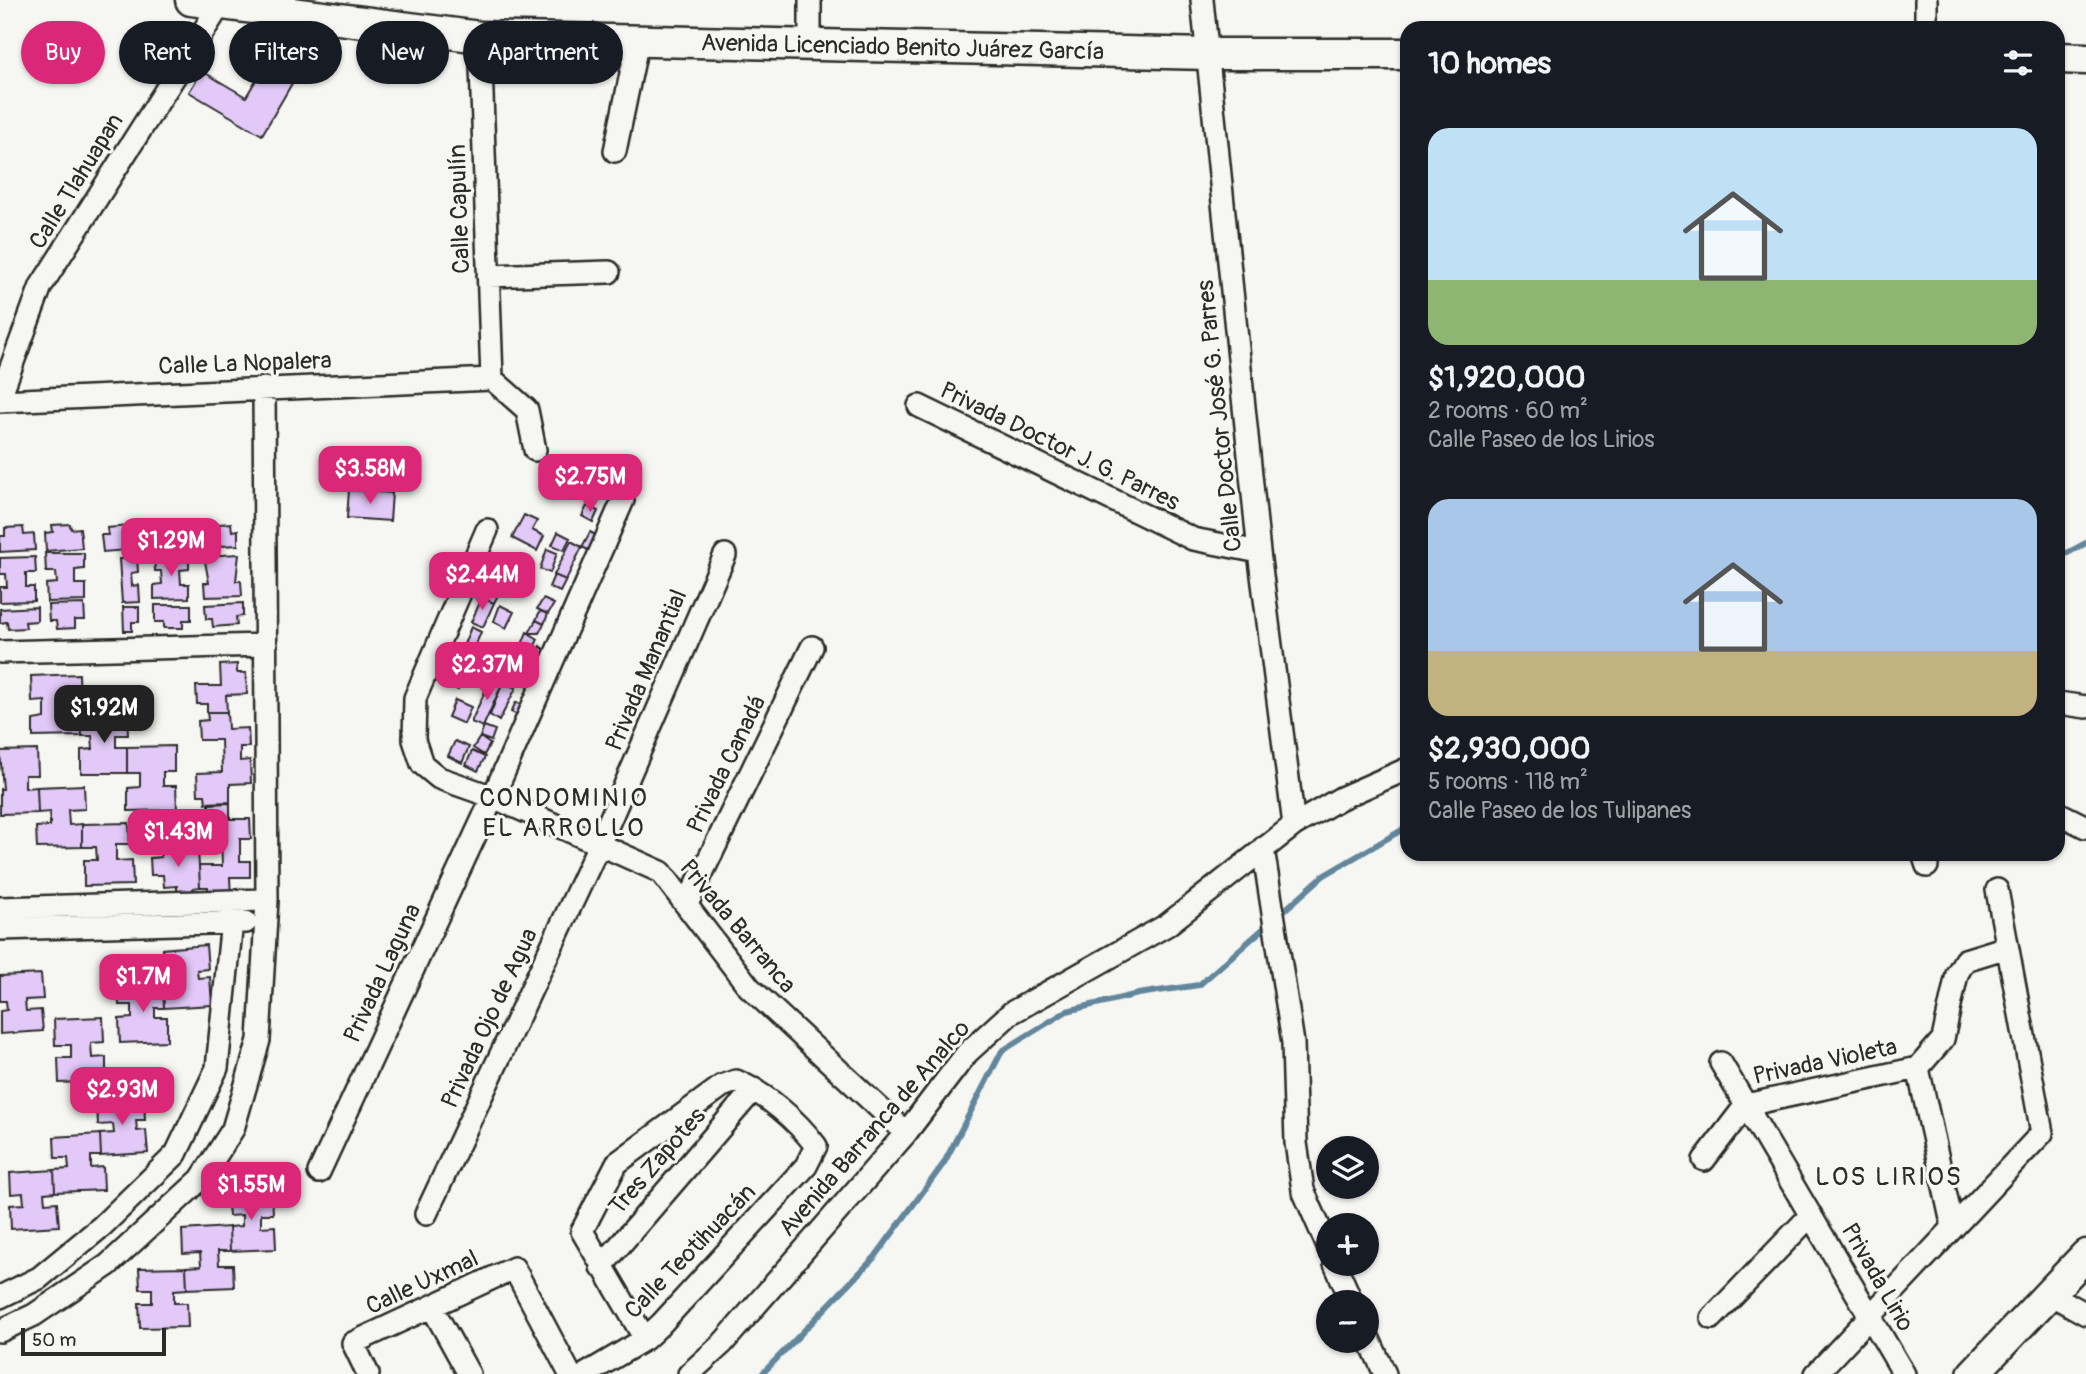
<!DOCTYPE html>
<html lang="en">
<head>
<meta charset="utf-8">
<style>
	body { margin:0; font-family:Pangolin,sans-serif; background:#242831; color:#f1f3f6; height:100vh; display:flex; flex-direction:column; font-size:26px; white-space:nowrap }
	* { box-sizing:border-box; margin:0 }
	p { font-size:23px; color:#9ea1a6 }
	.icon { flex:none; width:38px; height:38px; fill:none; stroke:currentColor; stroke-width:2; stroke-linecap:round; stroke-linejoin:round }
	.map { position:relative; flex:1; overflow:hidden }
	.side { position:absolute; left:1400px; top:21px; width:665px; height:840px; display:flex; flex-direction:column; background:#171b24; border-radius:21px; box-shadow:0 2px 5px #0004 }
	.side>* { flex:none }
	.hud { position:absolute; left:21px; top:21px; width:665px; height:63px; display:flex; gap:14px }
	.tools { position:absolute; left:1316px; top:1136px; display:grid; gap:14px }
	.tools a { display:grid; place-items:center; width:63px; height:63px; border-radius:50%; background:#171b24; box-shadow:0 2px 5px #0004; font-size:35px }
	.scale { position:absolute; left:21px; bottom:18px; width:145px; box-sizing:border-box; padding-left:7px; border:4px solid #2b2b2b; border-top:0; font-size:19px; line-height:24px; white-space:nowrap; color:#2b2b2b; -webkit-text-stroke:5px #f6f6f2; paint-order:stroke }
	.price { position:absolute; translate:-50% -60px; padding:0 16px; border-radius:14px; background:#db2777; color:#fff; font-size:23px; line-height:46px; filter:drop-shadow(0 2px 4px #0008) }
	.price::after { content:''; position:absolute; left:50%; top:42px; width:21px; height:16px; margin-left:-10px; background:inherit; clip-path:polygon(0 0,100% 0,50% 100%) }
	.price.active { background:#222; color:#fff }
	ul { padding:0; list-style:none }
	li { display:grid; align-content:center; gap:14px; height:371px; padding:0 28px }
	li span { display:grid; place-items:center; height:217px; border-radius:21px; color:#555 }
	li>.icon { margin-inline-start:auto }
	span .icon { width:126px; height:126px; fill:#fffc; stroke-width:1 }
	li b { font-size:30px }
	h2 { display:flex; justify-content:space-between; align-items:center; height:84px; padding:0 28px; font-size:30px }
	.chip { padding:0 24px; border-radius:32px; background:#171b24; box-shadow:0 2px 5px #0004; font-size:24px; line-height:63px }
	.chip.active { background:#db2777; color:#fff }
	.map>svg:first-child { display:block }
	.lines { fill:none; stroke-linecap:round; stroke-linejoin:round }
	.stream { stroke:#62869b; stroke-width:6 }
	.building { fill:#e2c9f8; stroke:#2b2b2b; stroke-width:2 }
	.minor-casing { stroke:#2b2b2b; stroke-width:26 }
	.secondary-casing { stroke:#2b2b2b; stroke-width:35 }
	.minor { stroke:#f6f6f2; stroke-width:21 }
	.secondary { stroke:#f6f6f2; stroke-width:30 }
	.labels { text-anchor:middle; stroke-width:6; stroke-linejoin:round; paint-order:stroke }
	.street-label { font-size:24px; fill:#2b2b2b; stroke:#f6f6f2 }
	.neighbourhood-label { font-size:26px; letter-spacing:2px; fill:#2b2b2b; stroke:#f6f6f2 }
</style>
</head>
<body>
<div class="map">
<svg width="2086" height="1374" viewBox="0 0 2086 1374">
	<rect width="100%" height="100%" fill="#f6f6f2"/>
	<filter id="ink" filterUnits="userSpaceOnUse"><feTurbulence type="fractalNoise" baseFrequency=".0143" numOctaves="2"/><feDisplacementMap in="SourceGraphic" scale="14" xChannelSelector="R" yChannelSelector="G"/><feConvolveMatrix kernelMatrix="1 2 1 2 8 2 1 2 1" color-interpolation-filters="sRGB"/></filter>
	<g filter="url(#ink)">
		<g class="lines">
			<!-- stream -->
			<path class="stream" d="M2058 558 2086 543
				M1279 915 1323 876 1407 827
				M762 1374 875 1257 944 1163 1002 1051 1067 1011 1138 994 1199 985 1271 922"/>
		</g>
		<!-- building -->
		<path class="building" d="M270 56 305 61 262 135 189 92 202 71 246 97Z
			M565 470 569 482 552 487 549 475Z
			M349 490 392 493 390 521 347 518Z
			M587 506 598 511 593 522 582 516Z
			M524 515 537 521 532 530 544 536 537 551 512 538Z
			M231 523 232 531 238 530V545L204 547 203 531H208V525Z
			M70 524 71 529 80 528 82 548 46 551 45 533 53 532 52 525Z
			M129 526V533L137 532 139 549 103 552 101 535H108L107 528Z
			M179 526V533H187L188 547 172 548 170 527Z
			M23 527 24 535 34 534 35 550 0 552V536H5V528Z
			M558 532 570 538 564 550 552 545Z
			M590 532 601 538 594 553 582 547Z
			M571 541 582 547 566 580 554 575Z
			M547 549 557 553 550 573 540 569Z
			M45 553H84V569L75 570V584H86V601L47 602 46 584 57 583 56 572H46Z
			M239 554 236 581H241L242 596 205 597 204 583H209L204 556Z
			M189 556V569L180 570 181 584H189V598L154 599V585L162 584 161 571H155L154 557Z
			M35 557 36 573H26V587H34V601L0 602V587H7L6 574H0V558Z
			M137 558 138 572 131 573 132 586 139 585 140 602 122 603 119 559Z
			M498 563 522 573 517 584 493 574Z
			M554 575 566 580 560 592 549 587Z
			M488 586 500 591 494 603 482 598Z
			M482 598 494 603 483 627 471 622Z
			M543 599 554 604 548 614 537 609Z
			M243 603V616L236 617 237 625 213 627 212 619H206L205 605Z
			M84 604 85 620H75V628L57 629 56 621H49L48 605Z
			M155 605H191V620H183V628H164V622H155Z
			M500 605 514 612 506 628 494 621Z
			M37 607V621L25 622 26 628 8 629 7 622 0 623V609Z
			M123 607H139V622H132V631H124Z
			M540 611 548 614 544 624 536 620Z
			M536 620 544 624 539 633H529Z
			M471 627 481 632 466 668 456 664Z
			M527 632 538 639 523 674 512 670Z
			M540 646 547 652 540 663 532 657Z
			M494 650 500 653 497 661 491 658Z
			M532 657 541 665 536 674 525 668Z
			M237 664V673H246L247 694 226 695 227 712H207V704H197L196 686H221L220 665Z
			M452 668 465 674 458 690 445 683Z
			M525 668 536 674 532 687 520 682Z
			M79 674 80 698 67 699 68 716H81L82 736 33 737V720L45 718V701L32 702 31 676Z
			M492 676 503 682 483 727 471 722Z
			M503 682 516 688 499 721 490 715Z
			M455 700 471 707 464 724 448 717Z
			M516 702 526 707 522 717 511 712Z
			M207 712H227L228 729 248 728 249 747H240V761L250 760 251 783 230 784V802L206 803 205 795H198L197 773 222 772 221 740H199L198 721 208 720Z
			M127 715 128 735H116V747H127V773H81V750L93 749 92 736H82L81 716Z
			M484 726 495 730 491 741 480 737Z
			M480 737 490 744 484 755 473 748Z
			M455 741 469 747 462 763 448 756Z
			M174 746V772H163V786H176L177 810 128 811V788L140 787V773H127V747Z
			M37 750 38 775H25V788L37 787 38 813 0 814V789H3L0 751Z
			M472 751 485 757 478 771 466 765Z
			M84 785 85 809 68 810 69 825 82 824V847L37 848 36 827 50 826V812L38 813 37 787Z
			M230 803V819H250L251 839H240V861H250V877H230L231 897H207L208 887H200L199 866H222L221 835 199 836 198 813H209V804Z
			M129 823 130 844H116V861L132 860 133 885 84 886V860H97L96 847H82V824Z
			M198 848 200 887 193 888V893L177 894V886L164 887 163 875H151L150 858 161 857 160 850Z
			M206 945 208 969 197 970 198 978 210 977 212 1005 164 1008 163 984H177L175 969 163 970 162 949Z
			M41 974 43 999 25 1000 26 1011 41 1010 43 1031 0 1034V1011L7 1010 6 1001H0V976Z
			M163 984 164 1008H155V1017H167V1041L120 1043 119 1019 132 1018V1005H119L118 986Z
			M103 1017 104 1042 91 1043 92 1058 106 1057V1081L59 1083 58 1058H71V1045H55L54 1019Z
			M144 1098 145 1120H136L137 1131 146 1130 148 1153 101 1156 100 1134 114 1133 113 1124 98 1125 97 1101Z
			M100 1134 101 1156H91V1168L103 1167 104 1190 55 1192 54 1170 69 1169 68 1158H55L54 1137Z
			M54 1170 55 1192 44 1193 45 1203 57 1202 59 1226 11 1229 10 1205 24 1204 23 1193 11 1194 10 1173Z
			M272 1192 273 1214H261V1227L275 1226 276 1249 230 1251 229 1227 242 1226V1215L229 1216 227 1194Z
			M229 1227 230 1251H218L219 1265H233L234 1287 187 1289 186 1267 201 1266 200 1253 183 1254 182 1230Z
			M186 1267 187 1289 174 1290V1303H187L188 1327 140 1328 139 1303H152V1289H140L139 1268Z"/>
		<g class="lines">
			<!-- minor casing -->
			<g class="minor-casing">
				<path id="minor" d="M810 0V45
					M1202 0 1259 552 1294 825
					M1926 28V0
					M480 37 492 379
					M615 151 638 40
					M488 276 609 272
					M492 379 527 410 535 450
					M0 397 41 286 220 5
					M0 401 492 379
					M919 406 1193 539 1259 552
					M487 530 415 698 414 740 422 764 439 778 493 797 661 872 749 987 906 1133
					M0 652 266 645
					M2058 703 2086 707
					M2058 813 2086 827
					M1263 848 1293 1043 1296 1143 1303 1190 1328 1247
					M1923 854 1927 866
					M687 904 812 647
					M0 908 267 900
					M0 929 246 922
					M1721 1063 1904 1374
					M1918 1068 1953 1228
					M1704 1160 1746 1105 1918 1068 1943 1039 1957 974 1965 960 2007 947
					M319 1172 493 797 623 500
					M426 1214 599 845 725 555
					M1335 1264 1352 1302
					M601 1267 754 1089
					M2050 1294 2086 1314
					M0 1297 39 1278 102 1226 176 1154 217 1068 234 901
					M432 1307 469 1374
					M1712 1318 1811 1215
					M0 1331 34 1315 108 1265 201 1179 233 1129 259 1040 267 900 264 388
					M1367 1335 1385 1374
					M368 1374 353 1343 514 1268 570 1374
					M586 1374 645 1339 661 1324 806 1166 816 1146C796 1119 766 1094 736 1081L722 1086 617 1163 582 1231 645 1339
					M689 1374 722 1344 906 1133 967 1053 1011 1013 1167 925 1294 825 1341 798 1407 769
					M1816 1374 2042 1133 1997 890"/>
			</g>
			<!-- secondary casing -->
			<g class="secondary-casing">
				<g id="secondary">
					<path id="s1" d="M191 0 480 37 1208 54H1407"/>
					<path d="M2058 58 2086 59"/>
					<path d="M1973 1374 2086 1255"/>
				</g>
			</g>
			<!-- minor -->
			<use href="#minor" class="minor"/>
			<!-- secondary -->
			<use href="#secondary" class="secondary"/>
		</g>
	</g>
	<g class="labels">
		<!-- street labels -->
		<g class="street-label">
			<text dy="8" stroke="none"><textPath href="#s1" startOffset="714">Avenida Licenciado Benito Juárez García</textPath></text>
			<text transform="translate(76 181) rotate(-58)" y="8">Calle Tlahuapan</text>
			<text transform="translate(459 209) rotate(-92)" y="8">Calle Capulín</text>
			<text transform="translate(245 363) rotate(-2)" y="8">Calle La Nopalera</text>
			<text transform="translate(1219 416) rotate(-96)" y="8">Calle Doctor José G. Parres</text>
			<text transform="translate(1060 446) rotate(26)" y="8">Privada Doctor J. G. Parres</text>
			<text transform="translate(646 670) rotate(-67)" y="8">Privada Manantial</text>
			<text transform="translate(726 764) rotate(-64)" y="8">Privada Canadá</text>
			<text transform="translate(738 926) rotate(50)" y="8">Privada Barranca</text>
			<text transform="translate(382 973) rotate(-65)" y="8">Privada Laguna</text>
			<text transform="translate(489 1018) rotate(-65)" y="8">Privada Ojo de Agua</text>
			<text transform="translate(1825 1061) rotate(-12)" y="8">Privada Violeta</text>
			<text transform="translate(874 1128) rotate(-49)" y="8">Avenida Barranca de Analco</text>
			<text transform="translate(657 1161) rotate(-49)" y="8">Tres Zapotes</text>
			<text transform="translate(690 1251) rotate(-46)" y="8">Calle Teotihuacán</text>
			<text transform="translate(1878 1277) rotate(60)" y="8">Privada Lirio</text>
			<text transform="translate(422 1282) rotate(-25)" y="8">Calle Uxmal</text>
		</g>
		<!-- neighbourhood labels -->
		<g class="neighbourhood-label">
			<text x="564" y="806">CONDOMINIO<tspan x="564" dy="30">EL ARROLLO</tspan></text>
			<text x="1889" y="1185">LOS LIRIOS</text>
		</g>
	</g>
</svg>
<div class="tools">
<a><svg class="icon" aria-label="layers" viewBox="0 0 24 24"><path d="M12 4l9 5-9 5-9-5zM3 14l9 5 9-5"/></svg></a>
<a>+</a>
<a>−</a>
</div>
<div class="scale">50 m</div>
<b class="price" style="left:370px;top:506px">$3.58M</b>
<b class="price" style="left:590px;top:514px">$2.75M</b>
<b class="price" style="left:171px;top:578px">$1.29M</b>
<b class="price" style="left:482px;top:612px">$2.44M</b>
<b class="price" style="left:487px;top:702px">$2.37M</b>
<b class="price active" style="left:104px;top:745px">$1.92M</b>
<b class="price" style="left:178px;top:869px">$1.43M</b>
<b class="price" style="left:143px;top:1014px">$1.7M</b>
<b class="price" style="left:122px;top:1127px">$2.93M</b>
<b class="price" style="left:251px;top:1222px">$1.55M</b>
<div class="hud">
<a class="chip active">Buy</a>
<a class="chip">Rent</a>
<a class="chip">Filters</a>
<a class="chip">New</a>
<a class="chip">Apartment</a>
</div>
<section class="side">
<h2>10 homes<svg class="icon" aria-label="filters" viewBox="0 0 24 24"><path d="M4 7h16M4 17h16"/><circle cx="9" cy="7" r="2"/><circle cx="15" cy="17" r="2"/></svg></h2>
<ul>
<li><span style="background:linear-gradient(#bfe0f5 70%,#8fb573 0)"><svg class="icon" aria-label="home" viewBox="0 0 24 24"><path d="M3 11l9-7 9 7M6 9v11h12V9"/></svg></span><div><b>$1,920,000</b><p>2 rooms · 60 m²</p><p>Calle Paseo de los Lirios</p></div></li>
<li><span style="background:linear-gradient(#a9c7e8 70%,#c2b280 0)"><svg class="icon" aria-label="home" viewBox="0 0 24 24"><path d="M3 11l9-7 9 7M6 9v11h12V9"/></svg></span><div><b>$2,930,000</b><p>5 rooms · 118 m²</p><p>Calle Paseo de los Tulipanes</p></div></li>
</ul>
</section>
</div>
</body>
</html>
